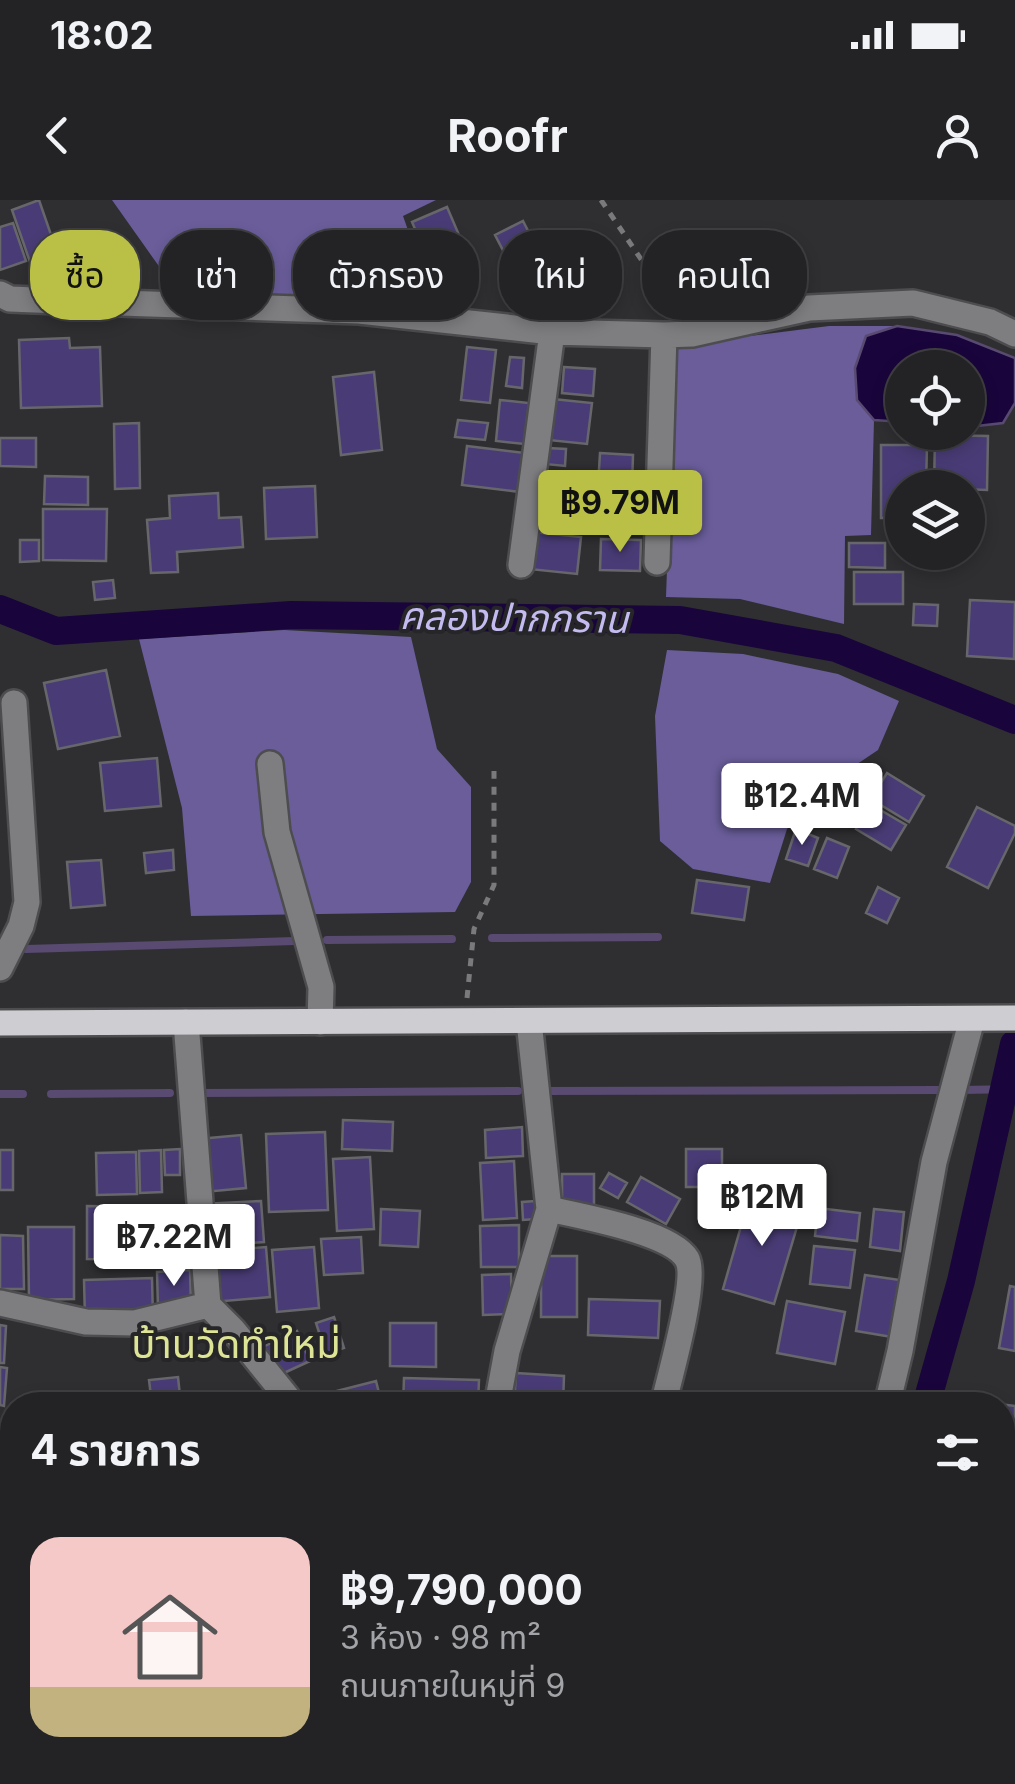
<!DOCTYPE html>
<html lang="th">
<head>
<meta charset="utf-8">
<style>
	body { margin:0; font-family:Inter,"Noto Sans Thai",sans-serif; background:#2b2b2e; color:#f1f3f6; height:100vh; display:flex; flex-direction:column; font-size:38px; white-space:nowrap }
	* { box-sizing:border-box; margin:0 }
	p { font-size:32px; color:#a3a4a7 }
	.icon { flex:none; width:55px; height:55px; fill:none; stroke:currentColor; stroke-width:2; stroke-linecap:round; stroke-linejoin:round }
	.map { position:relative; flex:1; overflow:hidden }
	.panel { position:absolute; left:0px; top:1192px; width:1015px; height:392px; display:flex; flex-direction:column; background:#232326; border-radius:40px 40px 0 0; box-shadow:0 5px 15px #0003,0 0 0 2px #404043 }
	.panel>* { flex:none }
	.banner { position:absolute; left:30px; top:30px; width:955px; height:90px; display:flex; gap:20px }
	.fabs { position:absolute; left:885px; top:150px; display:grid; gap:20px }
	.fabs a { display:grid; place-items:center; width:100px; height:100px; border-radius:50%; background:#232326; box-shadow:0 5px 15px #0003,0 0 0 2px #404043; font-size:50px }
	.price { position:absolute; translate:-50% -85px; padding:0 22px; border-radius:10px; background:#fff; color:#222; font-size:32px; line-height:65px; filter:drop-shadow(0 2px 5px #0008) }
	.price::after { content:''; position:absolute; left:50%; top:60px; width:30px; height:22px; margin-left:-15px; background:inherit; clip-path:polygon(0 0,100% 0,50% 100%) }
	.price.selected { background:#bac045; color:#111 }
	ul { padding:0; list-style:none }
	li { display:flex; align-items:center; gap:30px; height:250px; padding:0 30px }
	li span { display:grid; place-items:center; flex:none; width:280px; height:200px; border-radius:30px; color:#555 }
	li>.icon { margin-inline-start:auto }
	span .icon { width:120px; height:120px; fill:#fffc; stroke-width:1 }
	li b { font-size:42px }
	h2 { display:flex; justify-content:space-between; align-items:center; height:120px; padding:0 30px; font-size:42px }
	.tag { padding:0 35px; border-radius:40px; background:#232326; box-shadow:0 5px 15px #0003,0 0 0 2px #404043; font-size:35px; line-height:90px }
	.tag.selected { background:#bac045; color:#111 }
	.status { display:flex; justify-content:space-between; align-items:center; height:70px; padding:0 50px; background:#232326; direction:ltr }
	.status svg { height:28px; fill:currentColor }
	header { display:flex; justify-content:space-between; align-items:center; height:130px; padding:0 30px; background:#232326; font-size:45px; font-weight:700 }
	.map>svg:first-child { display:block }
	.green { fill:#554d76 }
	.forest { fill:#6a5d9a }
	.water { fill:#19053b; stroke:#584a70; stroke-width:2.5 }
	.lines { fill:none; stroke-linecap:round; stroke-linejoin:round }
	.stream { stroke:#584a70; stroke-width:8 }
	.canal { stroke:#19053b; stroke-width:28 }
	.building { fill:#493c76; stroke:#67676b; stroke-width:2.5 }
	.minor-casing { stroke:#4d4d50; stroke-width:30 }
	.major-casing { stroke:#4d4d50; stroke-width:30 }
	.path { stroke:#7a7a7d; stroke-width:5; stroke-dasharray:8 8; stroke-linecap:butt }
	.minor { stroke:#7e7e80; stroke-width:25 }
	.major { stroke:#cecdd1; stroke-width:25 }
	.labels { text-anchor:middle; stroke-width:8; stroke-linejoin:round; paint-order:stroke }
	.water-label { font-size:38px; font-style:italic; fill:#c4bbf1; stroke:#262528 }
	.quarter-label { font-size:40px; fill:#dde496; stroke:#262528 }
</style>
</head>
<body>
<div class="status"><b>18:02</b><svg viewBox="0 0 49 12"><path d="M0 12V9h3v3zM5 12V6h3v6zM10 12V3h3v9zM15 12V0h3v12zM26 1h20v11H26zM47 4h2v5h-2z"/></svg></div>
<header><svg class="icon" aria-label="back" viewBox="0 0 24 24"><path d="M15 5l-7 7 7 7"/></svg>Roofr<svg class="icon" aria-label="person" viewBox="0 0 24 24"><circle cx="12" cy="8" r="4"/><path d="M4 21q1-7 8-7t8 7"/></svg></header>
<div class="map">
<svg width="1015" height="1584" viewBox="0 0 1015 1584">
	<rect width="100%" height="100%" fill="#2f2f32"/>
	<!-- green -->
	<path class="green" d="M150 1573H324L326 1584H149Z"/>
	<!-- forest -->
	<path class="forest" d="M112 0H436L403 16 425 78 427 105 180 96Z
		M829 126H897L866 136 857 200 874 220 871 335 845 336 844 424 740 399 666 397 675 151 685 144Z
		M284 430 411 437 437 549 471 587V682L455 712 191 716 182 608 139 439Z
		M667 450 743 454 838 474 899 501 878 550 832 581 787 629 770 683 693 669 660 641 655 516Z
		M1003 1252 1015 1254V1442L1003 1439Z"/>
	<!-- water -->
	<path class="water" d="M897 126 957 135 1015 158V203L1003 223 968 227V168H902V222L874 220 857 200 855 168 866 136Z"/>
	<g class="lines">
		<!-- stream -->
		<path class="stream" d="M492 738 658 737
			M327 740 452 739
			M26 749 294 741
			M962 890 1015 889
			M542 891 938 890
			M198 893 518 891
			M0 894H23
			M51 894 170 893"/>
		<!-- canal -->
		<path class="canal" d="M0 409 56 431 291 415 680 420 836 448 1015 520
			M926 1205 961 1081 1014 844
			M0 1441 12 1440
			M1002 1466 1015 1469"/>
	</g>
	<!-- building -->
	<path class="building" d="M39 0 57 52 30 62 12 10Z
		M447 7 462 42 427 57 412 22Z
		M523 21 549 71 521 85 495 35Z
		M13 23 26 61 0 70V27Z
		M114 76H130L129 93 113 92Z
		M69 138 70 148 100 147 102 206 21 208 19 140Z
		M467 147 496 150 490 203 461 200Z
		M510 157 524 158 522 188 506 186Z
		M564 167 595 169 593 196 562 193Z
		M374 172 382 250 341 255 333 177Z
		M553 199 592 203 587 244 548 240Z
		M500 200 529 203 524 244 496 241Z
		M458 220 488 223 485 240 455 237Z
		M139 223 140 288 115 289 114 224Z
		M935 235 988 236 987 290 934 288Z
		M0 238H36V267L0 266Z
		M881 245H927L926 288H902V318H881Z
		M467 246 525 253 520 292 462 285Z
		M547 248 566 249 565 266 545 264Z
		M600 253 633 255 632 288 598 286Z
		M45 276 88 277V305L44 304Z
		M315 286 317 337 266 339 264 288Z
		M218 293 219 318 241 317 243 347 177 352 178 372 151 373 147 320 170 318 169 296Z
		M596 294 643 296 641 332 595 330Z
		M43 309H107L106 361 43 360Z
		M533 332 581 337 577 374 529 369Z
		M601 339 641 340 640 371 600 370Z
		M20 340H39V361L20 362Z
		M849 343H885V368L849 367Z
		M854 372H903V404H854Z
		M113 380 115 398 95 400 93 382Z
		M970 400 1015 402 1014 459 967 456Z
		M914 404 938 405 937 426 913 425Z
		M106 470 120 536 58 549 44 483Z
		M157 558 161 606 105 611 100 563Z
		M887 573 924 596 909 622 871 599Z
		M845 588 865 599 852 624 832 613Z
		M870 604 906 625 891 650 856 629Z
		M977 607 1015 626V633L988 688 947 667Z
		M796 629 818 638 808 666 786 659Z
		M827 638 849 647 837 678 814 669Z
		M173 650 174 670 146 673 144 653Z
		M101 660 105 705 71 708 67 662Z
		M697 680 749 687 744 720 692 713Z
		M878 687 899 698 887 723 866 713Z
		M343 920 393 922 392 951 342 949Z
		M522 927 523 956 486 958 485 930Z
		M325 932 328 1010 269 1012 266 934Z
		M241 935 246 988 204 992 199 939Z
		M180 949V975H165L164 950Z
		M686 949H722V987H686Z
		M0 950H13V990H0Z
		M161 950 162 992 140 993 139 951Z
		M136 952 137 994 97 995 96 953Z
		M370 957 374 1029 337 1031 333 959Z
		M514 961 517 1018 483 1020 480 963Z
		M609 973 627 983 618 998 600 988Z
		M562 974H594V1006L562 1005Z
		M641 977 680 999 666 1024 627 1002Z
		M750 995 802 1010 774 1104 723 1089Z
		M261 1001 264 1042 205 1046 202 1004Z
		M535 1001 536 1019 523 1020 522 1002Z
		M87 1006 148 1007 147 1060 87 1059Z
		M818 1008 860 1013 857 1041 815 1036Z
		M381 1009 420 1011 418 1047 380 1045Z
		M874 1009 904 1012 900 1051 870 1047Z
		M519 1025V1067H481L480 1026Z
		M28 1027H74V1099L29 1100Z
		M0 1035 23 1036 24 1089H0Z
		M361 1037 363 1073 324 1075 321 1039Z
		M814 1046 855 1050 850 1088 810 1084Z
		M266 1047 270 1097 213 1102 208 1052Z
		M314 1047 319 1108 277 1112 272 1050Z
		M541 1056H577V1117H541Z
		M190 1070 191 1107 158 1108 157 1072Z
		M511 1074 512 1114 483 1115 482 1075Z
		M865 1075 900 1080 892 1137 856 1131Z
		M152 1078 153 1118 85 1120 84 1080Z
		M1010 1086 1015 1087V1151L999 1148Z
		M589 1099 660 1101 658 1138 588 1135Z
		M787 1101 845 1112 835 1164 777 1153Z
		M334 1117 344 1148 326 1154 316 1123Z
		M390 1123H436V1167L390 1166Z
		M0 1125 6 1126 4 1163H0Z
		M297 1131 310 1161 273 1178 260 1148Z
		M0 1167 7 1168 4 1206 0 1205Z
		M516 1173 564 1176 563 1205H514Z
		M178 1177 181 1205H152L149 1180Z
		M404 1178 479 1180 478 1205H403Z
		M376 1181 382 1205H336L333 1192Z
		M969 1200 1015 1206V1245L1002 1243V1205H969Z
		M0 1513H9L7 1566H0Z
		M33 1572H79V1582L33 1579Z
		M90 1572H140L139 1584H89Z
		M374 1572H401L400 1584H374Z
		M403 1572H427L426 1584H402Z
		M434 1572H483V1584H433Z
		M824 1572H855L854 1584H824Z"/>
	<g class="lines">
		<!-- minor casing -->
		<g class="minor-casing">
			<path id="minor" d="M0 94 10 99 60 101 359 111 552 132 664 135 692 134 809 108 913 103 990 122 1015 134
				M657 362 664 135
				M521 365 552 132
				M270 564 277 632 321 787 320 822
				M0 768 21 726 27 702 14 503
				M529 821 549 1009C580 1016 671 1032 687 1059 698 1078 669 1180 663 1205
				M186 822 208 1105 233 1130 287 1197 290 1205
				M0 1103 86 1122 135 1123 208 1105
				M497 1205 507 1151 549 1009
				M887 1205 900 1151 934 962 972 819
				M353 1572 354 1584
				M78 1584V1583"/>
		</g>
		<!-- major casing -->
		<g class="major-casing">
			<path id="major" d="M0 823 1015 818"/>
		</g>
		<!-- path -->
		<path class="path" d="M601 0 676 111
			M467 798 474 729 494 685V571"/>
		<!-- minor -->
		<use href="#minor" class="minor"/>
		<!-- major -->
		<use href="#major" class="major"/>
	</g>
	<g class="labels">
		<!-- water labels -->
		<g class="water-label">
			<text transform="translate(514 418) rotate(1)" y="13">คลองปากกราน</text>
		</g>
		<!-- quarter labels -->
		<g class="quarter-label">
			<text x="236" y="1158">บ้านวัดทำใหม่</text>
		</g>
	</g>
</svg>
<div class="fabs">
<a><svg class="icon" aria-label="locate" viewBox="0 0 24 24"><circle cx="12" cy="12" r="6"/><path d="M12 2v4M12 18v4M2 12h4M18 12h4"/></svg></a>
<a><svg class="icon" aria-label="layers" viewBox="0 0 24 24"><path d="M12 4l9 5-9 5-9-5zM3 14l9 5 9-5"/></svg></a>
</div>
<b class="price selected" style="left:620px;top:355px">฿9.79M</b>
<b class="price" style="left:802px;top:648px">฿12.4M</b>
<b class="price" style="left:762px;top:1049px">฿12M</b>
<b class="price" style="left:174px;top:1089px">฿7.22M</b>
<div class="banner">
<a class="tag selected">ซื้อ</a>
<a class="tag">เช่า</a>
<a class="tag">ตัวกรอง</a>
<a class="tag">ใหม่</a>
<a class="tag">คอนโด</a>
</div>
<section class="panel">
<h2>4 รายการ<svg class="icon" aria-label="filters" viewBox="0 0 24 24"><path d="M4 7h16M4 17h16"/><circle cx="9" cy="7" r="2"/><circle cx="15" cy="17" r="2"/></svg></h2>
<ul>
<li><span style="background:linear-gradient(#f6c9c9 75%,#c2b280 0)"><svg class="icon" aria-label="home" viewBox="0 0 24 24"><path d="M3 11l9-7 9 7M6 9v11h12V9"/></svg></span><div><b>฿9,790,000</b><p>3 ห้อง · 98 m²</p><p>ถนนภายในหมู่ที่ 9</p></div></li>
</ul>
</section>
</div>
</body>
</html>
